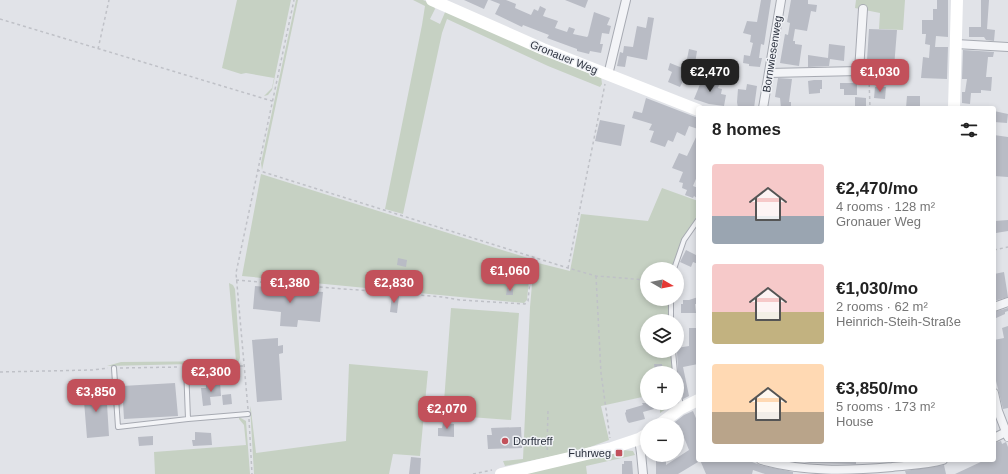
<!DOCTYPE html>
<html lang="en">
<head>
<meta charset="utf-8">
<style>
	body { margin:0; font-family:Arial,sans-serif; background:#f2f2f2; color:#222; height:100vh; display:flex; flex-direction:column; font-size:15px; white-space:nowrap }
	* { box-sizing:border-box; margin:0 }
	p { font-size:13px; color:#767676 }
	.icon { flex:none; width:22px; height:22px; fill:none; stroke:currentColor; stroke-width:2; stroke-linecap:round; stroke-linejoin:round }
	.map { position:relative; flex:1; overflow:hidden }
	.side { position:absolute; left:696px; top:106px; width:300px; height:356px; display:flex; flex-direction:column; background:#fff; border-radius:4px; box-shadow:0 2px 6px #0003 }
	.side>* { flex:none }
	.needle { width:26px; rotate:99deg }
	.tools { position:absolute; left:640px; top:262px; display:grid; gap:8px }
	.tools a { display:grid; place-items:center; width:44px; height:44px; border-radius:50%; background:#fff; box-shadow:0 2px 6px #0003; font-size:20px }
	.price { position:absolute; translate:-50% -34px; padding:0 9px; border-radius:8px; background:#c2515b; color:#fff; font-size:13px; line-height:26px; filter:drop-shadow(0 1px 2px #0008) }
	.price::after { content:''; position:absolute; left:50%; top:24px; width:12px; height:9px; margin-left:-6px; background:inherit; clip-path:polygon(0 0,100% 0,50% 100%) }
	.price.on { background:#222; color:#fff }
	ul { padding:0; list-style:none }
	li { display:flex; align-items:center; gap:12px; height:100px; padding:0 16px }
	li span { display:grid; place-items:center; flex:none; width:112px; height:80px; border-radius:4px; color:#555 }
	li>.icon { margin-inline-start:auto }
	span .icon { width:48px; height:48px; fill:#fffc; stroke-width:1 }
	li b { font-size:17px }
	h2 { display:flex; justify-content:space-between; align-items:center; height:48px; padding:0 16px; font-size:17px }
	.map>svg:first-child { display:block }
	.green { fill:#c6d1c3 }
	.building { fill:#b9bcc5 }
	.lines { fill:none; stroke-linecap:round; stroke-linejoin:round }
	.lane-casing { stroke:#a7aab2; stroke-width:6 }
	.street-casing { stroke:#a7aab2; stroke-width:10 }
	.path { stroke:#bfc1c7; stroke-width:1.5; stroke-dasharray:3 3; stroke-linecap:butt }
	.lane { stroke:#f3f4f7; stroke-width:4 }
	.street { stroke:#f3f4f7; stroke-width:8 }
	.secondary { stroke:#fff; stroke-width:12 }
	.poi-dot { fill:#c2515b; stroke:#f0f2f6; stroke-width:1.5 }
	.labels { text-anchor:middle; stroke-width:3; stroke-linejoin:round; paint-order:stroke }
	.street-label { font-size:11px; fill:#2b313e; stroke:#f0f2f6 }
	.poi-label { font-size:11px; fill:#2b313e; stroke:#f0f2f6; text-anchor:start }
</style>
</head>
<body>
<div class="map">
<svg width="1008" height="474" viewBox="0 0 1008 474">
	<rect width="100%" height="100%" fill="#e1e3e8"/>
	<!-- green -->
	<path class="green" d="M237 0H291L272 90 268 95 264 96 272 88 274 78 246 73 241 74 222 68Z
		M296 0H298L262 170 261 163Z
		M413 0H423L434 5 435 9 430 19 440 24 446 10 601 76 602 84 600 87 548 66 447 19 442 33 403 214 385 209 422 25 425 6Z
		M856 0H905L903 30 879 29 880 13 855 8Z
		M261 174 531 259 527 300 524 303 242 276Z
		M662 188 698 201V218L688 230 682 241 673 269H647V299H669L670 321H647V351H671L674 373H647V396L601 406 609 440 582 450 505 466 503 461 523 459 530 307 534 262 570 271 581 214 648 221Z
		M229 283 233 285 235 289 240 358 239 361 234 363 107 366 121 362 236 361Z
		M451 308 519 313 511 420 443 415Z
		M349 364 428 371 420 456 393 454 389 474H254L250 406 251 410 256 453 346 441Z
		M660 403H675L660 413Z
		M239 417 246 421 250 474H155L154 452 246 445 244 425 239 419Z
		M623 450 633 451 635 455 586 466 587 474H525Z"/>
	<!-- building -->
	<path class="building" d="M464 0H488L484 9Z
		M490 0H506L516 4 515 8 531 15 534 9 538 11 540 6 546 9 543 16 558 21 555 28 567 32 569 27 575 29 573 34 587 37 588 36 594 12 610 18 607 25 611 26 609 34 602 33 600 44H603L601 53 590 51 589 54 577 51V49L547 38 549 35 523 25 522 27 495 14 500 4Z
		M565 0H588L585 8Z
		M761 0H771L764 45 761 44 759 58H762L760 67 749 66V64L743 63 744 55 750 56 753 43 750 42 751 35 743 33 747 21 757 22Z
		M791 0H808V4L817 5 816 12 811 11 807 31 795 29 793 41H795V44L802 45 799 66 780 63 785 34 788 35 790 23 787 22Z
		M937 0H948V37L936 36 935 47H948L947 79 921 78 923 57 929 58 930 45 925 44 926 34H922V20H933V9H937Z
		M981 0H989L987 29 995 30 994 41 986 40 987 37 986 40 984 37H969V27H981Z
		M648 17 654 18 647 60 627 56 625 67 617 66 620 52 623 53 624 46 633 47 637 26 646 28Z
		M869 29 897 30 893 80 882 79V75L885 70 882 65 883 61 867 60Z
		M829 44 845 46 844 61 830 59 829 66 808 67V55L828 58Z
		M689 49 697 51 692 82 684 79 680 87 668 82 672 72 668 70 670 63 685 69Z
		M963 50 994 52 993 57H988L986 77H992L991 91 981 90V93H971L970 104 962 103V92H965L967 79H962Z
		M705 72 711 74 707 83 719 85 718 88 722 89 721 94 726 95 724 106 709 104 694 99Z
		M778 78 792 79 789 102H791V108H781L780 98 775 97Z
		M814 80H822V89H820V93L809 94 808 81Z
		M840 83H857V95H844V89H840Z
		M747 84 757 86 754 108H738L737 102 738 89 746 90Z
		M875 87H886L885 99 874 98Z
		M907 96H920V108H906Z
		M855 97 866 98V106H855Z
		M646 98 698 118V129L689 126 685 136 677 132 673 142 668 140 665 147 650 142 654 131 649 130 652 124 632 118 634 111 642 113Z
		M994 111 1008 114 1007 123 994 122Z
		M600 120 625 125 621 146 595 141Z
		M698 133V174L693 186 698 188V199L694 196 693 198 685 195 687 190 682 188 683 183 679 182 683 172 672 168 679 153 687 156Z
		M994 135 1008 137V177L994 176Z
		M1008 220V231L996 233 995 221Z
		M686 250 698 256V264L693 262 691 267 680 262Z
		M398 258 407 260 406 267 397 265Z
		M1004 272 1008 297 994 301V296L996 295 994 288V274Z
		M255 286 323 292 320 322 298 320 297 327 280 326 281 312 253 309Z
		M507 288 513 289V295H506Z
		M392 295 399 296 397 313 390 312Z
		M698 297V304H695L696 313H681V304H683V300H689Z
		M1008 308V311L1005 312V314L994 319V312Z
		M1008 326V408L1003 409 994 373V340L1004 338 1002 328Z
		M689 328H698V364L683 367 689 396 683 399 680 384 677 382 678 373 677 351V348L689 346Z
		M278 338V346L283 345V353L279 354 282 400 257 402 252 340Z
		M654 364H662L663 371 655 372Z
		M220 382 221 396 210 397 211 405 203 406 201 388H206V383Z
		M175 383 178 416 124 419 122 386Z
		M106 388 109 436 87 438 83 389Z
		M231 394 232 404 223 405 222 395Z
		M642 403H653L654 409 643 412 645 419 629 423 627 421 625 413 626 412V410L643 405Z
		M693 411 698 423V462L678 474H656V460L666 459V465L689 450 679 425H671L684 415Z
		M443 423 454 424V437L438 436V428H442Z
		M521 427 522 448 488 449 487 435H492L491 428Z
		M195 432 211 433 212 445 193 446 192 440H195Z
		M153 436V445L139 446 138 437Z
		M1001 441 1002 444 1006 442 1008 447V474H955L985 460H994V443Z
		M411 457 421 458 420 474H409Z
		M700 460H747L760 465 793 472V474H765L753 470 752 474H706Z
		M804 460H856V464L810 463 804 462Z
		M624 461H632L633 474H622V464H624Z
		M944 465 946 474H906L905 471Z"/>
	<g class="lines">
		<!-- lane casing -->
		<g class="lane-casing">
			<path id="lane" d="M674 269 684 240 698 220
				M671 299V321
				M673 351 675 373
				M186 366 188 419 248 414
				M114 368 118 427 188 419
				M677 385 681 406"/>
		</g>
		<!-- street casing -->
		<g class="street-casing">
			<path id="street" d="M956 44 1008 47
				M859 71 880 70
				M769 73 859 71 863 9
				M608 75 626 0
				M763 108 781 0
				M994 307 1008 302
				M994 393 998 411 1008 437
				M994 438 1006 432
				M639 439 641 453 643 474
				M761 460C805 472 846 471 892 467 909 465 926 465 943 460"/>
		</g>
		<!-- path -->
		<path class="path" d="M0 19 272 101
			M98 49 109 0
			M869 78 870 108
			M257 170 568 268 596 276 647 280
			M994 250 1008 247
			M568 268 605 84
			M596 276 601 373 610 438
			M236 280 442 297 460 300 525 304 528 301 532 258
			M192 366H244
			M120 368 180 367
			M0 372 92 370 108 368
			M248 409 236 273 294 0
			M548 411 547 448 548 453
			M249 419 252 474
			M473 474 492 470"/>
		<!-- lane -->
		<use href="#lane" class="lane"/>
		<!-- street -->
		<use href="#street" class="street"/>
		<!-- secondary -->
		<path class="secondary" d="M432 0 543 49 698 110
			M954 108 957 0
			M659 425 680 409 698 400
			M501 474 612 448 639 439 647 434"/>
	</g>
	<!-- markers -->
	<g class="poi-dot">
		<circle cx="505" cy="441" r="4"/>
		<rect x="615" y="449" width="8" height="8" rx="2"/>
	</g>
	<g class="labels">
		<!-- street labels -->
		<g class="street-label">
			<text transform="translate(772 54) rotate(-81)" y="4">Bornwiesenweg</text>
			<text transform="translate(564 57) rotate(22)" y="4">Gronauer Weg</text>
		</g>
		<!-- poi labels -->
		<g class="poi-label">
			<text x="513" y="445">Dorftreff</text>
			<text x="611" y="457" text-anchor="end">Fuhrweg</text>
		</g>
	</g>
</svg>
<div class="tools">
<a><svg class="needle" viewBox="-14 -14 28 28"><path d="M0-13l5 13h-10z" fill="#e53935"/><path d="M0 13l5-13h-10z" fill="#767676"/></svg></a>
<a><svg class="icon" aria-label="layers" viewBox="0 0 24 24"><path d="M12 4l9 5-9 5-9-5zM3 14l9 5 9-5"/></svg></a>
<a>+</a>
<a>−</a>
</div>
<b class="price on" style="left:710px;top:93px">€2,470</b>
<b class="price" style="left:880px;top:93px">€1,030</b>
<b class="price" style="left:510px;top:292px">€1,060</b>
<b class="price" style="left:290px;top:304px">€1,380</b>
<b class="price" style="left:394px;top:304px">€2,830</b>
<b class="price" style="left:211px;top:393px">€2,300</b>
<b class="price" style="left:96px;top:413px">€3,850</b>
<b class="price" style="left:447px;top:430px">€2,070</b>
<section class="side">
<h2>8 homes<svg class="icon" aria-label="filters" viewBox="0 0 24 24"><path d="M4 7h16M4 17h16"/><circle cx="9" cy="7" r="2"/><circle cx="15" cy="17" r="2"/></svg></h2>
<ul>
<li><span style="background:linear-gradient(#f6c9c9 65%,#9aa5b1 0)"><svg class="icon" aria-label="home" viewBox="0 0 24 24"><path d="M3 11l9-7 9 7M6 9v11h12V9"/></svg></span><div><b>€2,470/mo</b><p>4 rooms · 128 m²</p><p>Gronauer Weg</p></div></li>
<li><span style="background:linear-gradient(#f6c9c9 60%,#c2b280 0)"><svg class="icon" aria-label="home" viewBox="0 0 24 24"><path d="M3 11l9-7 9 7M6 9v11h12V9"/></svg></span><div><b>€1,030/mo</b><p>2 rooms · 62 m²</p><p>Heinrich-Steih-Straße</p></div></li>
<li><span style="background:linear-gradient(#ffd9b3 60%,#b9a48a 0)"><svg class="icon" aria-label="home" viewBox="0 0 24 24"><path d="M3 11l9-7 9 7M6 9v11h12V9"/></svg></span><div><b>€3,850/mo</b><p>5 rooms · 173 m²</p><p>House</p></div></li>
</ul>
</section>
</div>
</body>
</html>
